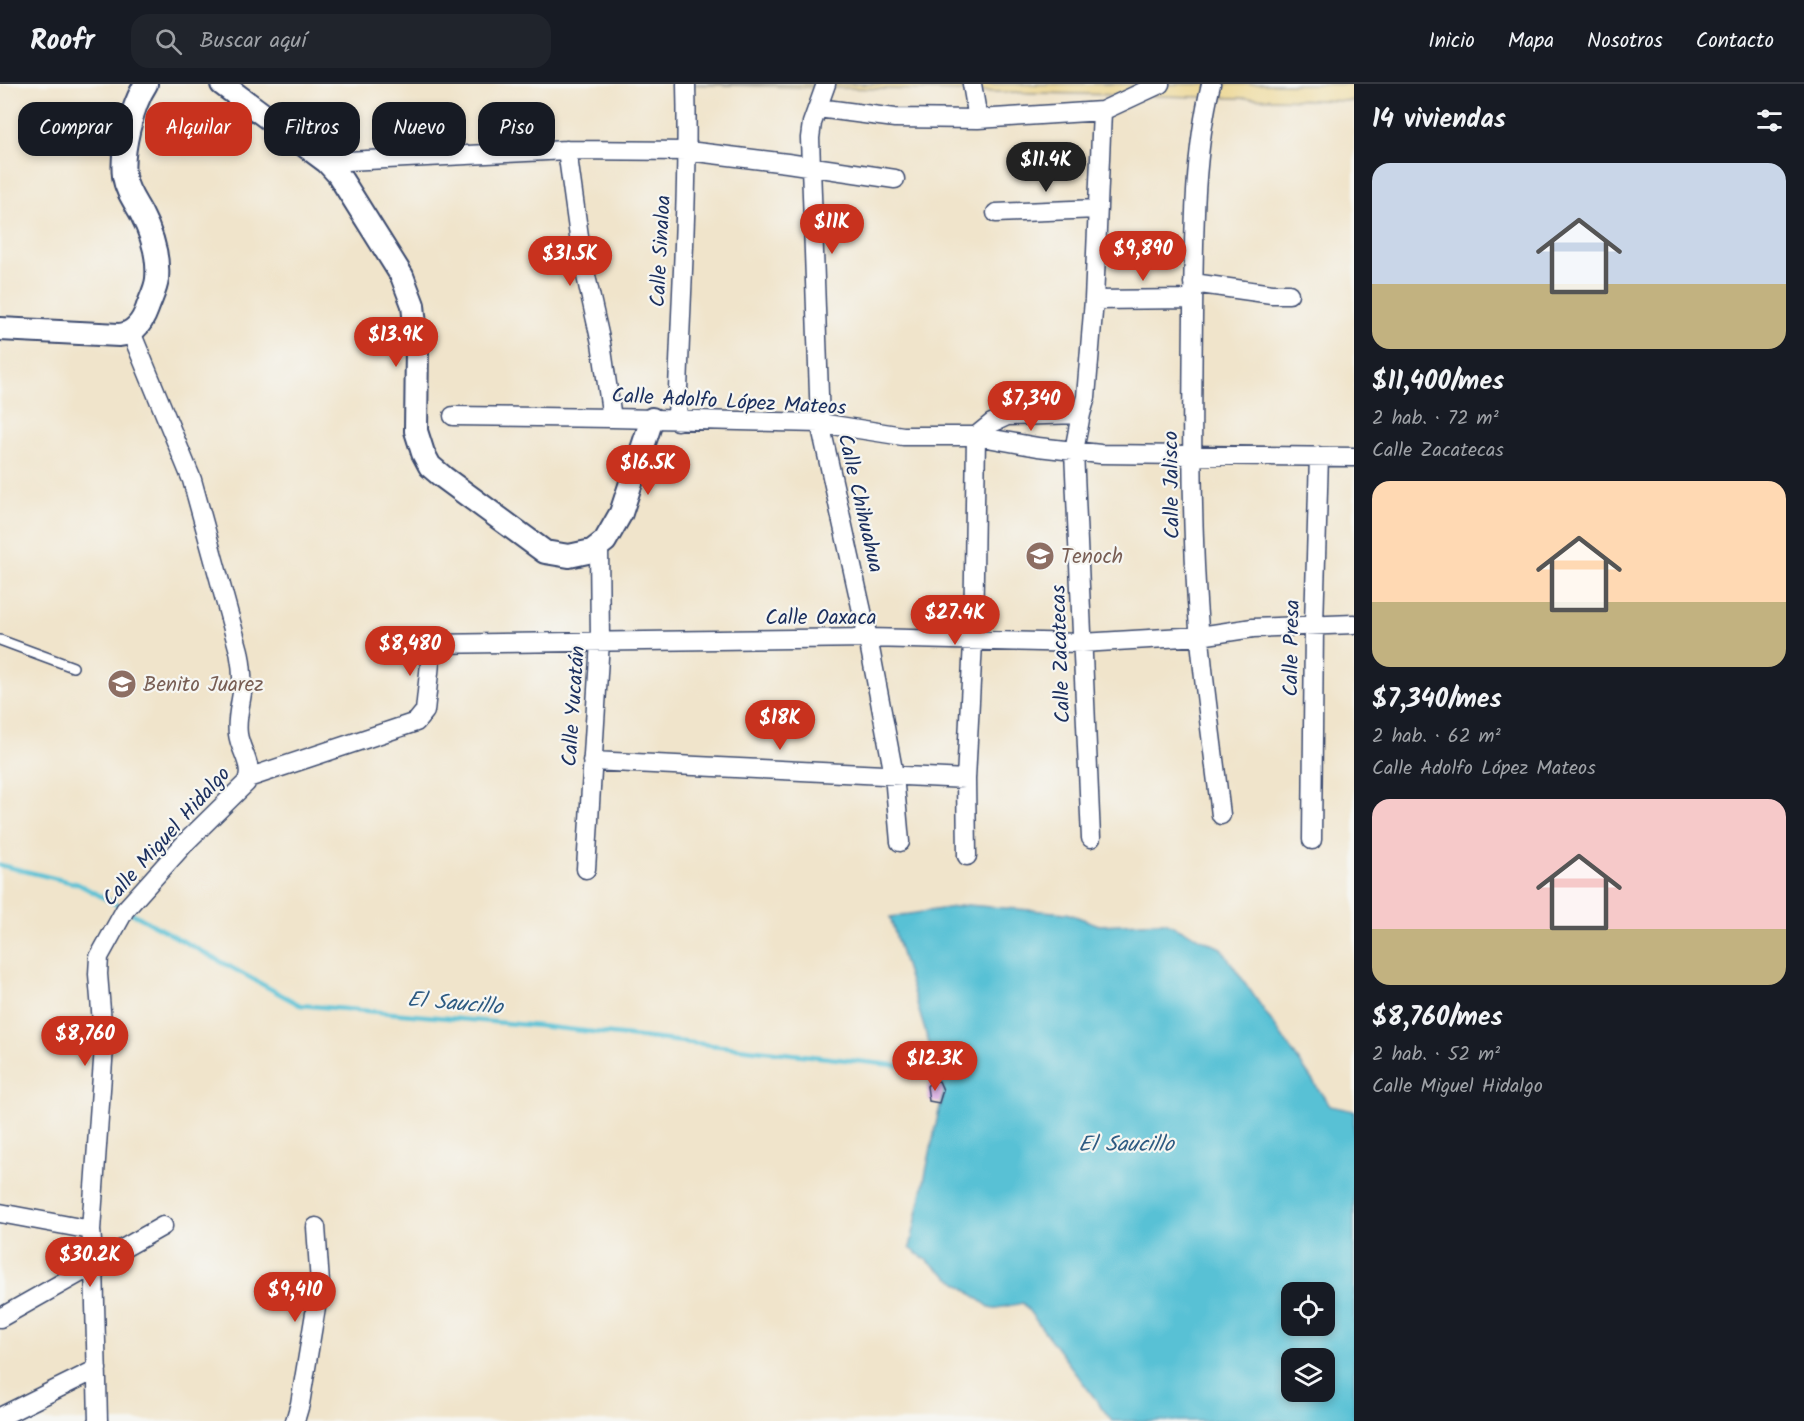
<!DOCTYPE html>
<html lang="es">
<head>
<meta charset="utf-8">
<style>
	body { margin:0; font-family:Kalam,sans-serif; background:#20242c; color:#f1f3f6; height:100vh; display:flex; flex-direction:column; font-size:22px; white-space:nowrap }
	* { box-sizing:border-box; margin:0 }
	p { font-size:20px; color:#9ea1a6 }
	.icon { flex:none; width:33px; height:33px; fill:none; stroke:currentColor; stroke-width:2; stroke-linecap:round; stroke-linejoin:round }
	.map { position:relative; flex:1; overflow:hidden }
	.side { display:flex; flex-direction:column; background:#171b24; width:450px }
	.side>* { flex:none }
	.guide { position:absolute; left:18px; top:18px; width:570px; height:54px; display:flex; gap:12px }
	.buttons { position:absolute; left:1281px; top:1198px; display:grid; gap:12px }
	.buttons a { display:grid; place-items:center; width:54px; height:54px; border-radius:12px; background:#171b24; box-shadow:0 3px 9px #0003; font-size:30px }
	.price { position:absolute; translate:-50% -51px; padding:0 14px; border-radius:21px; background:#c8321e; color:#fff; font-size:20px; line-height:39px; filter:drop-shadow(0 2px 3px #0008) }
	.price::after { content:''; position:absolute; left:50%; top:36px; width:18px; height:14px; margin-left:-9px; background:inherit; clip-path:polygon(0 0,100% 0,50% 100%) }
	.price.on { background:#222; color:#fff }
	ul { padding:0; list-style:none }
	li { display:grid; align-content:center; gap:12px; height:318px; padding:0 18px }
	li span { display:grid; place-items:center; height:186px; border-radius:18px; color:#555 }
	li>.icon { margin-inline-start:auto }
	span .icon { width:108px; height:108px; fill:#fffc; stroke-width:1 }
	li b { font-size:26px }
	h2 { display:flex; justify-content:space-between; align-items:center; height:72px; padding:0 18px; font-size:26px }
	.tag { padding:0 21px; border-radius:18px; background:#171b24; box-shadow:0 3px 9px #0003; font-size:21px; line-height:54px }
	.tag.on { background:#c8321e; color:#fff }
	header { display:flex; align-items:center; gap:36px; box-sizing:border-box; height:84px; padding:0 30px; background:#171b24; border-bottom:2px solid #363941 }
	header strong { font-size:28px }
	nav { display:flex; gap:33px; margin-inline-start:auto; font-size:21px }
	.search { width:420px; height:54px; background:#20242c; display:flex; align-items:center; gap:15px; box-sizing:border-box; padding:0 21px; border-radius:18px; color:#9ea1a6; font-size:22px }
	main { display:flex; flex:1; min-height:0 }
	.map>svg:first-child { display:block }
	.sand { fill:#eeda9e; stroke:#84847e; stroke-width:1.5 }
	.water { fill:#59c1d5; stroke:#3a789a; stroke-width:1.5; fill-rule:evenodd }
	.lines { fill:none; stroke-linecap:round; stroke-linejoin:round }
	.stream { stroke:#59c1d5; stroke-width:4.5 }
	.building { fill:#daaae4 }
	.service-casing { stroke:#3b4a6e; stroke-width:12 }
	.minor-casing { stroke:#3b4a6e; stroke-width:21 }
	.tertiary-casing { stroke:#3b4a6e; stroke-width:26 }
	.service { stroke:#fff; stroke-width:9 }
	.minor { stroke:#fff; stroke-width:18 }
	.tertiary { stroke:#fff; stroke-width:22 }
	.labels { text-anchor:middle; stroke-width:4.5; stroke-linejoin:round; paint-order:stroke }
	.street-label { font-size:21px; fill:#1b2f5e; stroke:#f6f6f2 }
	.education-label { font-size:21px; fill:#785e54; stroke:#f6f6f2; text-anchor:start }
	.water-label { font-size:22px; font-style:italic; fill:#2e5b82; stroke:#f6f6f2 }
</style>
</head>
<body>
<header>
<strong>Roofr</strong>
<div class="search"><svg class="icon" aria-label="search" viewBox="0 0 24 24"><circle cx="10" cy="10" r="6"/><path d="M15 15l6 6"/></svg>Buscar aquí</div>
<nav><a>Inicio</a><a>Mapa</a><a>Nosotros</a><a>Contacto</a></nav>
</header>
<main>
<div class="map">
<svg width="1354" height="1337" viewBox="0 0 1354 1337">
	<rect width="100%" height="100%" fill="#f6f6f2"/>
	<filter id="ink" filterUnits="userSpaceOnUse"><feTurbulence type="fractalNoise" baseFrequency=".0167" numOctaves="2"/><feDisplacementMap in="SourceGraphic" scale="12" xChannelSelector="R" yChannelSelector="G"/><feConvolveMatrix kernelMatrix="1 2 1 2 8 2 1 2 1" color-interpolation-filters="sRGB"/></filter>
	<filter id="wash" filterUnits="userSpaceOnUse"><feTurbulence type="fractalNoise" baseFrequency=".008" numOctaves="4" result="noise"/><feDisplacementMap in="SourceGraphic" scale="24" xChannelSelector="R" yChannelSelector="G"/><feGaussianBlur stdDeviation="1.35" result="paint"/><feColorMatrix in="noise" values="0 0 0 0 0 0 0 0 0 0 0 0 0 0 0 0 0 1.4 0 .05"/><feComposite in="paint" operator="in"/></filter>
	<g filter="url(#wash)">
		<rect width="100%" height="100%" fill="#f0e4cb"/>
		<!-- sand -->
		<path class="sand" d="M687 0H1354V17Z"/>
		<!-- water -->
		<path class="water" d="M967 821 1067 829 1099 841 1165 838 1221 864 1330 1022 1354 1027V1337H1112L1023 1219 992 1225 910 1164 938 1031 944 1008 890 833ZM1292 1209H1324V1242H1292ZM1292 1275H1324V1308H1292Z"/>
		<g class="lines">
			<!-- stream -->
			<path class="stream" d="M0 781 78 800 121 823
				M128 827 300 921 539 942 938 986"/>
		</g>
		<g id="blocks">
			<!-- building -->
			<path class="building" d="M939 997 943 1006 939 1019 929 1017 927 1002 931 998Z"/>
		</g>
	</g>
	<g filter="url(#ink)">
		<use href="#blocks" fill-opacity="0" stroke="#3b4a6e" stroke-width="1.5"/>
		<g class="lines">
			<!-- service casing -->
			<g class="service-casing">
				<path id="service" d="M0 556 73 583"/>
			</g>
			<!-- minor casing -->
			<g class="minor-casing">
				<path id="minor" d="M826 0 812 39 810 54 820 339 868 554 894 691 900 758
					M972 0 978 35
					M1211 0C1193 75 1194 153 1193 230 1192 320 1191 411 1196 501 1200 578 1212 655 1221 731
					M818 24 895 34 978 35 1102 27 1160 0
					M567 66 582 174 601 259 612 334
					M327 78 567 66 688 67 787 79 895 95
					M996 129 1098 125
					M1193 199 1272 210H1289
					M1094 216 1193 215
					M453 332 612 334 820 339 903 352H976L1038 363 1100 370 1354 373
					M677 337C680 224 689 112 686 0
					M592 677 966 695
					M248 694 416 638 425 627 432 560 868 554 1082 559 1200 552 1253 544 1354 540
					M1091 754 1074 367 1081 330 1086 313 1094 216 1102 27
					M1312 756 1314 541 1319 372
					M967 772 966 695 973 558 976 352 992 339 1007 332 1081 330
					M586 785 600 557 599 462
					M0 1129 91 1146
					M0 1234 163 1142
					M0 1333 97 1285
					M98 1337 94 1181 91 1146 104 963 98 890 99 873 125 826 187 757 246 699C255 683 240 667 238 650 236 637 240 623 242 609 243 594 242 582 239 567L192 396 131 248
					M295 1337 300 1320 320 1199 316 1143"/>
			</g>
			<!-- tertiary casing -->
			<g class="tertiary-casing">
				<path id="tertiary" d="M222 0 327 78 338 90 402 192 413 221 417 262 416 347 423 369 430 382 443 393 545 468 569 472 592 467 605 457 621 429 652 335
					M0 245 119 251C134 250 142 239 147 225 150 216 156 205 157 195 159 172 152 150 141 129 135 118 126 106 124 92 121 68 132 21 146 0"/>
			</g>
			<!-- service -->
			<use href="#service" class="service"/>
			<!-- minor -->
			<use href="#minor" class="minor"/>
			<!-- tertiary -->
			<use href="#tertiary" class="tertiary"/>
		</g>
	</g>
	<!-- icons -->
	<defs>
		<g id="school-disc" transform="scale(1.5)"><circle r="9.5" fill="#8d6e63" stroke="#f6f6f2"/><path d="M0-5L7-2L0 1L-7-2ZM-4 1L0 2.5L4 1V4Q0 6-4 4Z" fill="#fff"/></g>
	</defs>
	<g fill-rule="evenodd">
		<use href="#school-disc" x="1040" y="472"/>
		<use href="#school-disc" x="122" y="600"/>
	</g>
	<g class="labels">
		<!-- street labels -->
		<g class="street-label">
			<text transform="translate(660 167) rotate(-87)" y="7">Calle Sinaloa</text>
			<text transform="translate(729 317) rotate(3)" y="7">Calle Adolfo López Mateos</text>
			<text transform="translate(1171 401) rotate(-91)" y="7">Calle Jalisco</text>
			<text transform="translate(861 419) rotate(77)" y="7">Calle Chihuahua</text>
			<text x="821" y="540">Calle Oaxaca</text>
			<text transform="translate(1291 564) rotate(-89)" y="7">Calle Presa</text>
			<text transform="translate(1060 570) rotate(-92)" y="7">Calle Zacatecas</text>
			<text transform="translate(573 622) rotate(-86)" y="7">Calle Yucatán</text>
			<text transform="translate(166 752) rotate(-48)" y="7">Calle Miguel Hidalgo</text>
		</g>
		<!-- education labels -->
		<g class="education-label">
			<text x="1061" y="479">Tenoch</text>
			<text x="143" y="607">Benito Juarez</text>
		</g>
		<!-- water labels -->
		<g class="water-label">
			<text transform="translate(455 918) rotate(5)" y="8">El Saucillo</text>
			<text x="1126" y="1067">El Saucillo</text>
		</g>
	</g>
</svg>
<div class="buttons">
<a><svg class="icon" aria-label="locate" viewBox="0 0 24 24"><circle cx="12" cy="12" r="6"/><path d="M12 2v4M12 18v4M2 12h4M18 12h4"/></svg></a>
<a><svg class="icon" aria-label="layers" viewBox="0 0 24 24"><path d="M12 4l9 5-9 5-9-5zM3 14l9 5 9-5"/></svg></a>
</div>
<b class="price on" style="left:1046px;top:109px">$11.4K</b>
<b class="price" style="left:832px;top:171px">$11K</b>
<b class="price" style="left:1143px;top:198px">$9,890</b>
<b class="price" style="left:570px;top:203px">$31.5K</b>
<b class="price" style="left:396px;top:284px">$13.9K</b>
<b class="price" style="left:1031px;top:348px">$7,340</b>
<b class="price" style="left:648px;top:412px">$16.5K</b>
<b class="price" style="left:955px;top:562px">$27.4K</b>
<b class="price" style="left:410px;top:593px">$8,480</b>
<b class="price" style="left:780px;top:667px">$18K</b>
<b class="price" style="left:85px;top:983px">$8,760</b>
<b class="price" style="left:935px;top:1008px">$12.3K</b>
<b class="price" style="left:90px;top:1204px">$30.2K</b>
<b class="price" style="left:295px;top:1239px">$9,410</b>
<div class="guide">
<a class="tag">Comprar</a>
<a class="tag on">Alquilar</a>
<a class="tag">Filtros</a>
<a class="tag">Nuevo</a>
<a class="tag">Piso</a>
</div>
</div>
<section class="side">
<h2>14 viviendas<svg class="icon" aria-label="filters" viewBox="0 0 24 24"><path d="M4 7h16M4 17h16"/><circle cx="9" cy="7" r="2"/><circle cx="15" cy="17" r="2"/></svg></h2>
<ul>
<li><span style="background:linear-gradient(#c9d6e8 65%,#c2b280 0)"><svg class="icon" aria-label="home" viewBox="0 0 24 24"><path d="M3 11l9-7 9 7M6 9v11h12V9"/></svg></span><div><b>$11,400/mes</b><p>2 hab. · 72 m²</p><p>Calle Zacatecas</p></div></li>
<li><span style="background:linear-gradient(#ffd9b3 65%,#c2b280 0)"><svg class="icon" aria-label="home" viewBox="0 0 24 24"><path d="M3 11l9-7 9 7M6 9v11h12V9"/></svg></span><div><b>$7,340/mes</b><p>2 hab. · 62 m²</p><p>Calle Adolfo López Mateos</p></div></li>
<li><span style="background:linear-gradient(#f6c9c9 70%,#c2b280 0)"><svg class="icon" aria-label="home" viewBox="0 0 24 24"><path d="M3 11l9-7 9 7M6 9v11h12V9"/></svg></span><div><b>$8,760/mes</b><p>2 hab. · 52 m²</p><p>Calle Miguel Hidalgo</p></div></li>
</ul>
</section>
</main>
</body>
</html>
